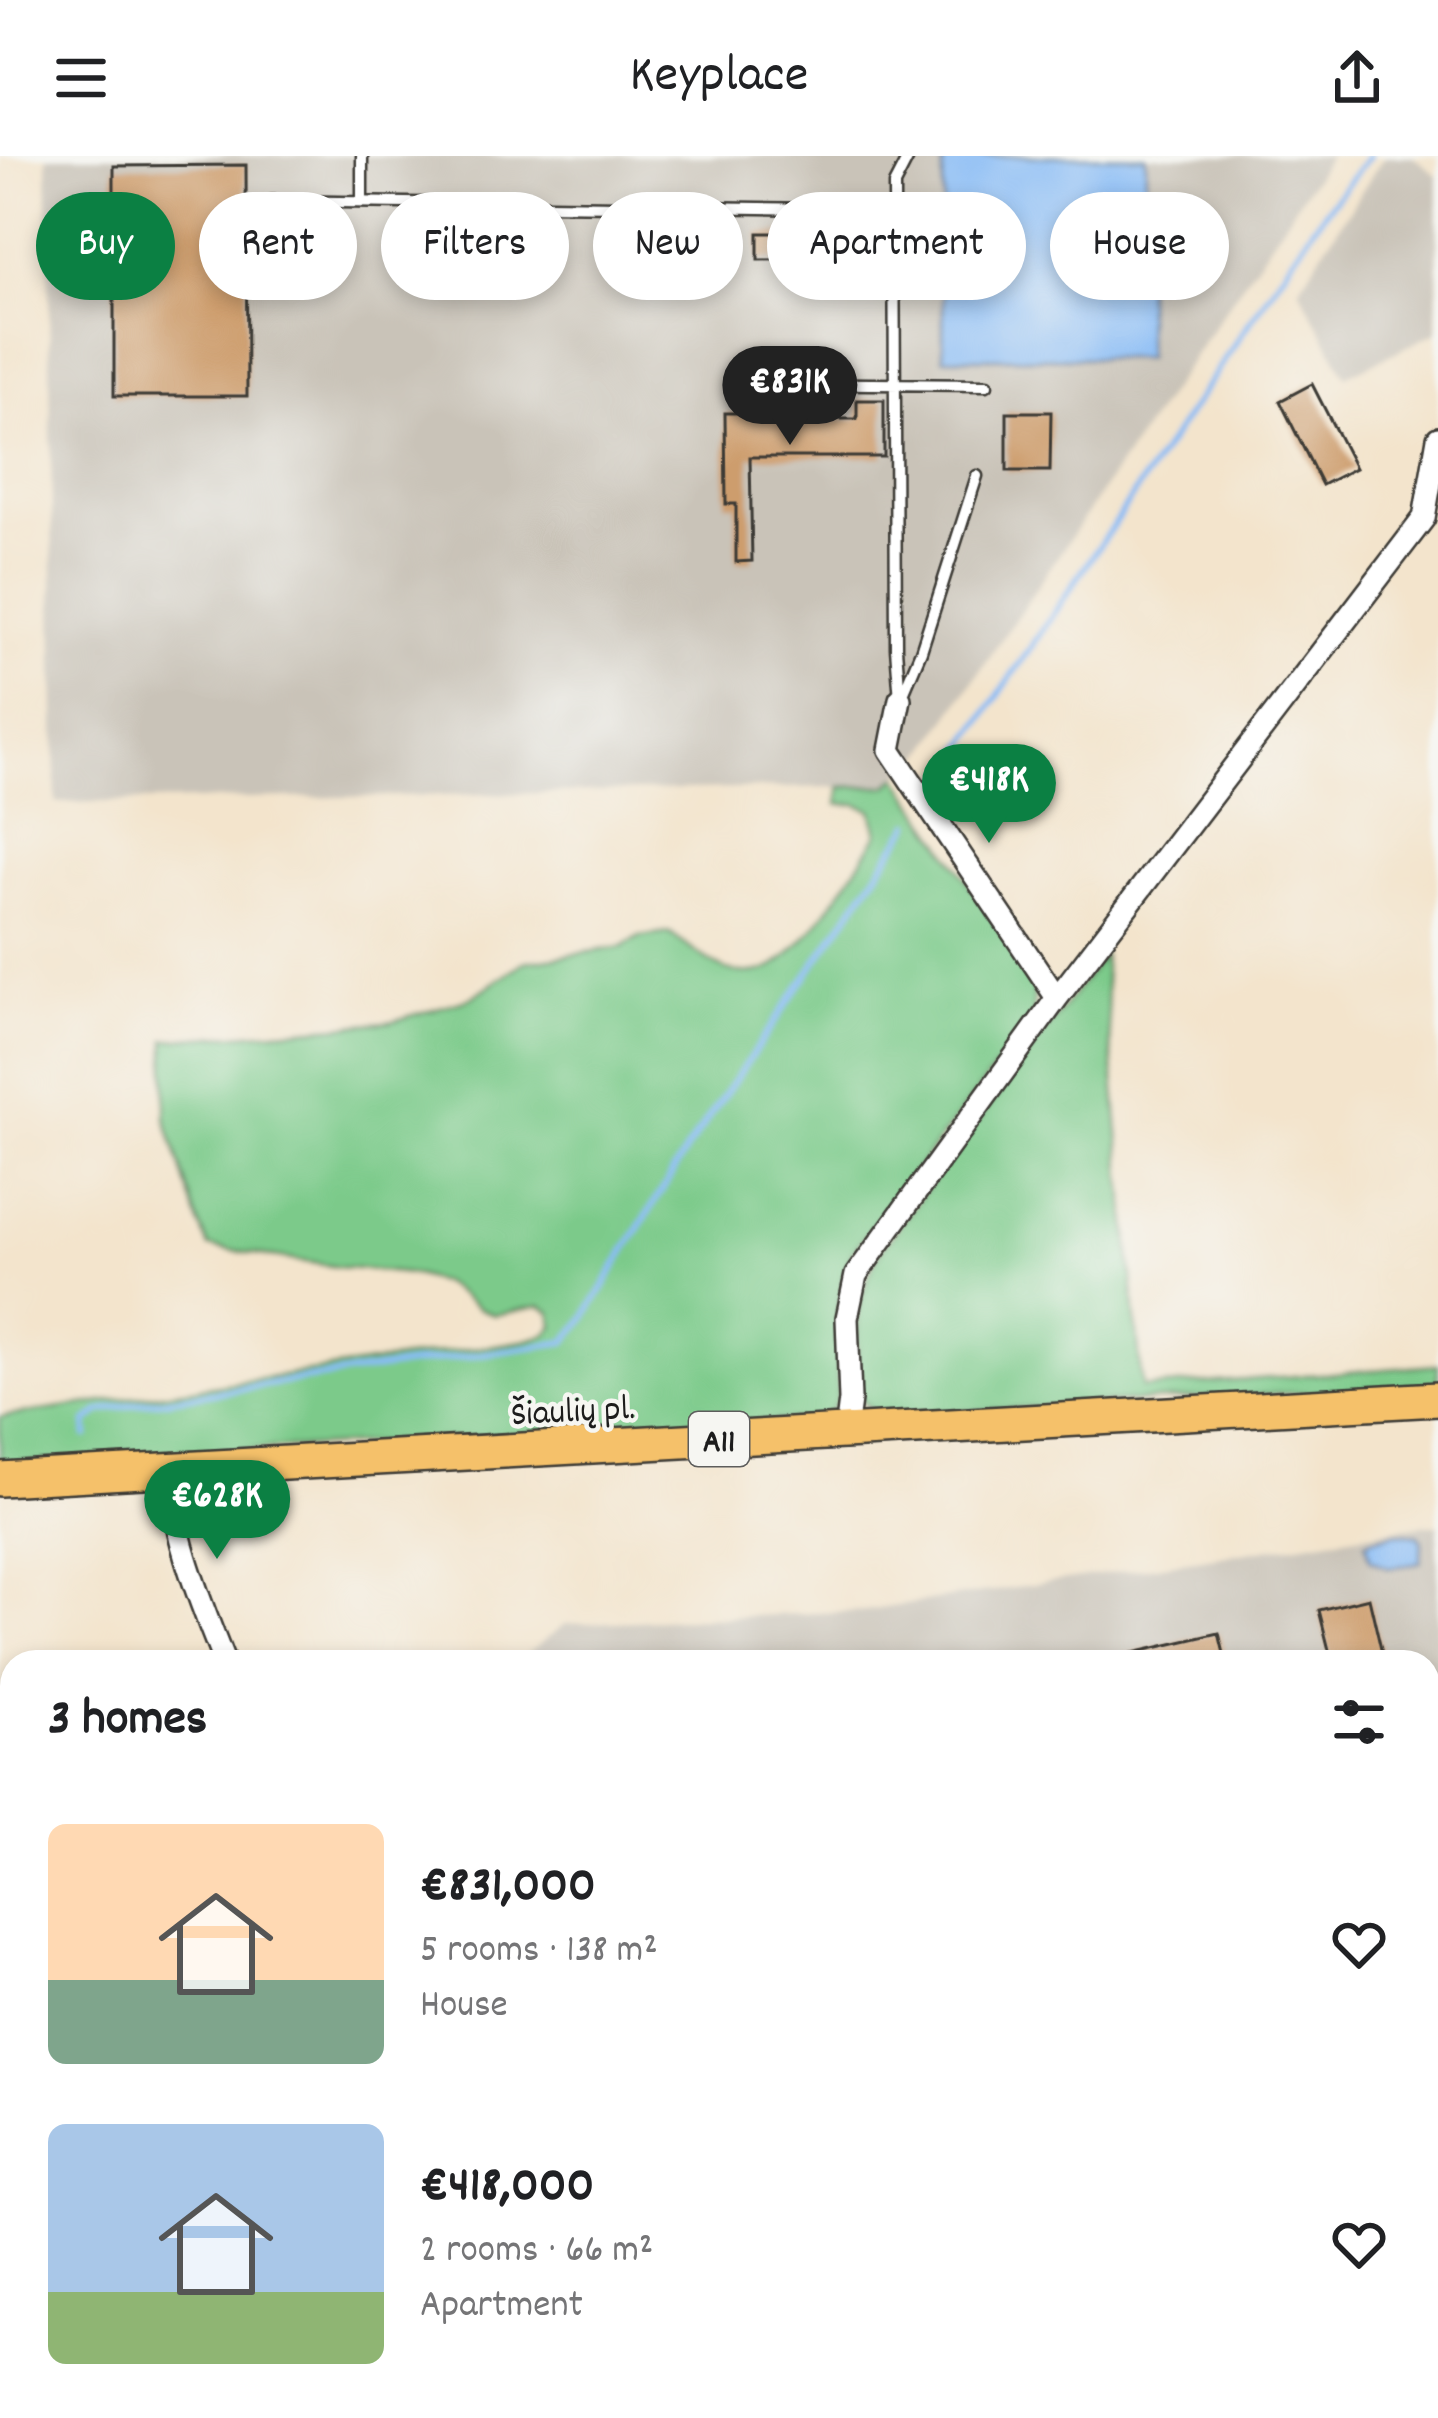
<!DOCTYPE html>
<html lang="en">
<head>
<meta charset="utf-8">
<style>
	body { margin:0; font-family:Dekko,sans-serif; background:#f2f2f2; color:#202124; height:100vh; display:flex; flex-direction:column; font-size:45px; white-space:nowrap }
	* { box-sizing:border-box; margin:0 }
	p { font-size:39px; color:#757577 }
	.icon { flex:none; width:66px; height:66px; fill:none; stroke:currentColor; stroke-width:2; stroke-linecap:round; stroke-linejoin:round }
	.map { position:relative; flex:1; overflow:hidden }
	.details { position:absolute; left:0px; top:1494px; width:1440px; height:768px; display:flex; flex-direction:column; background:#fff; border-radius:36px 36px 0 0; box-shadow:0 6px 18px #0003 }
	.details>* { flex:none }
	.top-card { position:absolute; left:36px; top:36px; width:1368px; height:108px; display:flex; gap:24px }
	.price { position:absolute; translate:-50% -102px; padding:0 27px; border-radius:42px; background:#0b8043; color:#fff; font-size:39px; line-height:78px; filter:drop-shadow(0 3px 6px #0008) }
	.price::after { content:''; position:absolute; left:50%; top:72px; width:36px; height:27px; margin-left:-18px; background:inherit; clip-path:polygon(0 0,100% 0,50% 100%) }
	.price.active { background:#222; color:#fff }
	ul { padding:0; list-style:none }
	li { display:flex; align-items:center; gap:36px; height:300px; padding:0 48px }
	li span { display:grid; place-items:center; flex:none; width:336px; height:240px; border-radius:18px; color:#555 }
	li>.icon { margin-inline-start:auto }
	span .icon { width:144px; height:144px; fill:#fffc; stroke-width:1 }
	li b { font-size:51px }
	h2 { display:flex; justify-content:space-between; align-items:center; height:144px; padding:0 48px; font-size:51px }
	.chip { padding:0 42px; border-radius:54px; background:#fff; box-shadow:0 6px 18px #0003; font-size:42px; line-height:108px }
	.chip.active { background:#0b8043; color:#fff }
	header { display:flex; justify-content:space-between; align-items:center; height:156px; padding:0 48px; background:#fff; font-size:54px; font-weight:600 }
	.map>svg:first-child { display:block }
	.industrial { fill:#c9c3b8 }
	.green { fill:#7bca8a; stroke:#4c7353; stroke-width:3 }
	.forest { fill:#64ae76; stroke:#406549; stroke-width:3 }
	.water { fill:#88bbf5; stroke:#526c88; stroke-width:3 }
	.lines { fill:none; stroke-linecap:round; stroke-linejoin:round }
	.stream { stroke:#88bbf5; stroke-width:6 }
	.building { fill:#cd9d6d }
	.service-casing { stroke:#3c3a36; stroke-width:15 }
	.minor-casing { stroke:#3c3a36; stroke-width:26 }
	.trunk-casing { stroke:#3c3a36; stroke-width:38 }
	.service { stroke:#fff; stroke-width:10 }
	.minor { stroke:#fff; stroke-width:21 }
	.trunk { stroke:#f5c16b; stroke-width:33 }
	.rail-casing { stroke:#1c1c1c; stroke-width:10 }
	.rail { stroke:#f6f6f2; stroke-width:6; stroke-dasharray:18; stroke-linecap:butt }
	.labels { text-anchor:middle; stroke-width:9; stroke-linejoin:round; paint-order:stroke }
	.shield { fill:#f6f6f2; stroke:#5d5d5c; stroke-width:3 }
	.shield-label { font-size:33px; font-weight:bold; fill:#1c1c1c }
	.street-label { font-size:36px; fill:#1c1c1c; stroke:#f6f6f2 }
</style>
</head>
<body>
<header><svg class="icon" aria-label="menu" viewBox="0 0 24 24"><path d="M4 6h16M4 12h16M4 18h16"/></svg>Keyplace<svg class="icon" aria-label="share" viewBox="0 0 24 24"><path d="M12 15V3M7 8l5-5 5 5M5 13v7h14v-7"/></svg></header>
<div class="map">
<svg width="1438" height="2262" viewBox="0 0 1438 2262">
	<rect width="100%" height="100%" fill="#f6f6f2"/>
	<filter id="ink" filterUnits="userSpaceOnUse"><feTurbulence type="fractalNoise" baseFrequency=".00833" numOctaves="2"/><feDisplacementMap in="SourceGraphic" scale="24" xChannelSelector="R" yChannelSelector="G"/><feConvolveMatrix kernelMatrix="1 2 1 2 8 2 1 2 1" color-interpolation-filters="sRGB"/></filter>
	<filter id="wash" filterUnits="userSpaceOnUse"><feTurbulence type="fractalNoise" baseFrequency=".004" numOctaves="4" result="noise"/><feDisplacementMap in="SourceGraphic" scale="48" xChannelSelector="R" yChannelSelector="G"/><feGaussianBlur stdDeviation="2.7" result="paint"/><feColorMatrix in="noise" values="0 0 0 0 0 0 0 0 0 0 0 0 0 0 0 0 0 1.4 0 .05"/><feComposite in="paint" operator="in"/></filter>
	<g filter="url(#wash)">
		<rect width="100%" height="100%" fill="#f3e4cc"/>
		<!-- industrial -->
		<path class="industrial" d="M47 0H1329L923 599 887 630 56 647Z
			M1384 0H1412L1438 21 1437 176 1346 220 1299 132Z
			M1421 1369H1438V1748L1428 1750V1506H516L565 1468 865 1455Z
			M12 1612V2250H891L888 2262H0V1614Z
			M1438 1858V2262H981L989 2250H1428V1862Z"/>
		<!-- green -->
		<path class="green" d="M898 621 1034 825V862L853 1095 844 1117 837 1161 838 1241C834 1254 828 1258 816 1263L0 1308V1261L524 1185 546 1179 554 1170 551 1156 540 1150 495 1159 478 1152 443 1127 411 1118 338 1111 209 1091 196 1060 166 963V884L390 866 471 842 524 806 622 791 640 781 669 777C688 790 712 811 734 816 746 819 761 817 771 812 805 795 857 712 878 678L872 654 856 648H838L841 631 887 630Z
			M1103 799 1142 1232 1438 1209V1229L890 1259 875 1256 860 1244C856 1182 850 1146 883 1091Z
			M891 2250H983L981 2262H888Z"/>
		<!-- forest -->
		<path class="forest" d="M1438 1748V1858L1428 1862V1750Z"/>
		<!-- water -->
		<path class="water" d="M943 0H1146V202H943Z
			M1396 1377 1419 1379 1422 1385 1421 1406 1389 1412 1370 1404 1366 1387 1372 1383Z"/>
		<g class="lines">
			<!-- stream -->
			<path class="stream" d="M943 622 1315 69 1369 0
				M87 1280 86 1267 99 1256 130 1249 565 1186 581 1168 687 993 911 668"/>
		</g>
		<g id="blocks">
			<!-- building -->
			<path class="building" d="M246 9 247 240H114V10Z
				M758 77H877V103L758 104Z
				M1312 228 1355 312 1322 329 1280 245Z
				M742 240H761V256H795V263H857V244H884V301H750L752 405 736 406V348H726L725 257H742Z
				M1007 256H1051L1050 315H1007Z
				M1369 1442 1384 1506H1332L1319 1454Z
				M1219 1477 1226 1506H1121L1120 1500Z"/>
		</g>
	</g>
	<g filter="url(#ink)">
		<use href="#blocks" fill-opacity="0" stroke="#3c3a36" stroke-width="3"/>
		<g class="lines">
			<!-- service casing -->
			<g class="service-casing">
				<path id="service" d="M362 0V46
					M271 45 895 54
					M756 227 987 229
					M902 540 921 495 977 320
					M900 543 896 492 894 29 909 0"/>
			</g>
			<!-- minor casing -->
			<g class="minor-casing">
				<path id="minor" d="M900 543 890 594 1057 842
					M846 1276 850 1244 847 1162 856 1119 1057 842 1424 362 1438 282
					M170 1313C172 1380 200 1444 224 1506
					M0 1736 12 1732"/>
			</g>
			<!-- trunk casing -->
			<g class="trunk-casing">
				<path id="trunk" d="M0 1323 1438 1243"/>
			</g>
			<!-- service -->
			<use href="#service" class="service"/>
			<!-- minor -->
			<use href="#minor" class="minor"/>
			<!-- trunk -->
			<use href="#trunk" class="trunk"/>
			<!-- rail casing -->
			<g class="rail-casing">
				<path id="rail" d="M1428 1735 1438 1733
					M1428 2021 1438 2018
					M0 2040 12 2039
					M746 2250 755 2262
					M807 2250 809 2262
					M873 2262 877 2250
					M1007 2262 1015 2250"/>
			</g>
			<!-- rail -->
			<use href="#rail" class="rail"/>
		</g>
	</g>
	<g class="labels">
		<!-- shield labels -->
		<rect class="shield" x="689" y="1256" width="60" height="54" rx="9"/>
		<g class="shield-label">
			<text x="719" y="1295">A11</text>
		</g>
		<!-- street labels -->
		<g class="street-label">
			<text transform="translate(573 1252) rotate(-3)" y="13">Šiaulių pl.</text>
		</g>
	</g>
</svg>
<b class="price active" style="left:790px;top:292px">€831K</b>
<b class="price" style="left:989px;top:690px">€418K</b>
<b class="price" style="left:217px;top:1406px">€628K</b>
<div class="top-card">
<a class="chip active">Buy</a>
<a class="chip">Rent</a>
<a class="chip">Filters</a>
<a class="chip">New</a>
<a class="chip">Apartment</a>
<a class="chip">House</a>
</div>
<section class="details">
<h2>3 homes<svg class="icon" aria-label="filters" viewBox="0 0 24 24"><path d="M4 7h16M4 17h16"/><circle cx="9" cy="7" r="2"/><circle cx="15" cy="17" r="2"/></svg></h2>
<ul>
<li><span style="background:linear-gradient(#ffd9b3 65%,#7fa58c 0)"><svg class="icon" aria-label="home" viewBox="0 0 24 24"><path d="M3 11l9-7 9 7M6 9v11h12V9"/></svg></span><div><b>€831,000</b><p>5 rooms · 138 m²</p><p>House</p></div><svg class="icon" aria-label="heart" viewBox="0 0 24 24"><path d="M12 20l-8-8c-3-5 5-10 8-4 3-6 11-1 8 4z"/></svg></li>
<li><span style="background:linear-gradient(#a9c7e8 70%,#8fb573 0)"><svg class="icon" aria-label="home" viewBox="0 0 24 24"><path d="M3 11l9-7 9 7M6 9v11h12V9"/></svg></span><div><b>€418,000</b><p>2 rooms · 66 m²</p><p>Apartment</p></div><svg class="icon" aria-label="heart" viewBox="0 0 24 24"><path d="M12 20l-8-8c-3-5 5-10 8-4 3-6 11-1 8 4z"/></svg></li>
</ul>
</section>
</div>
</body>
</html>
